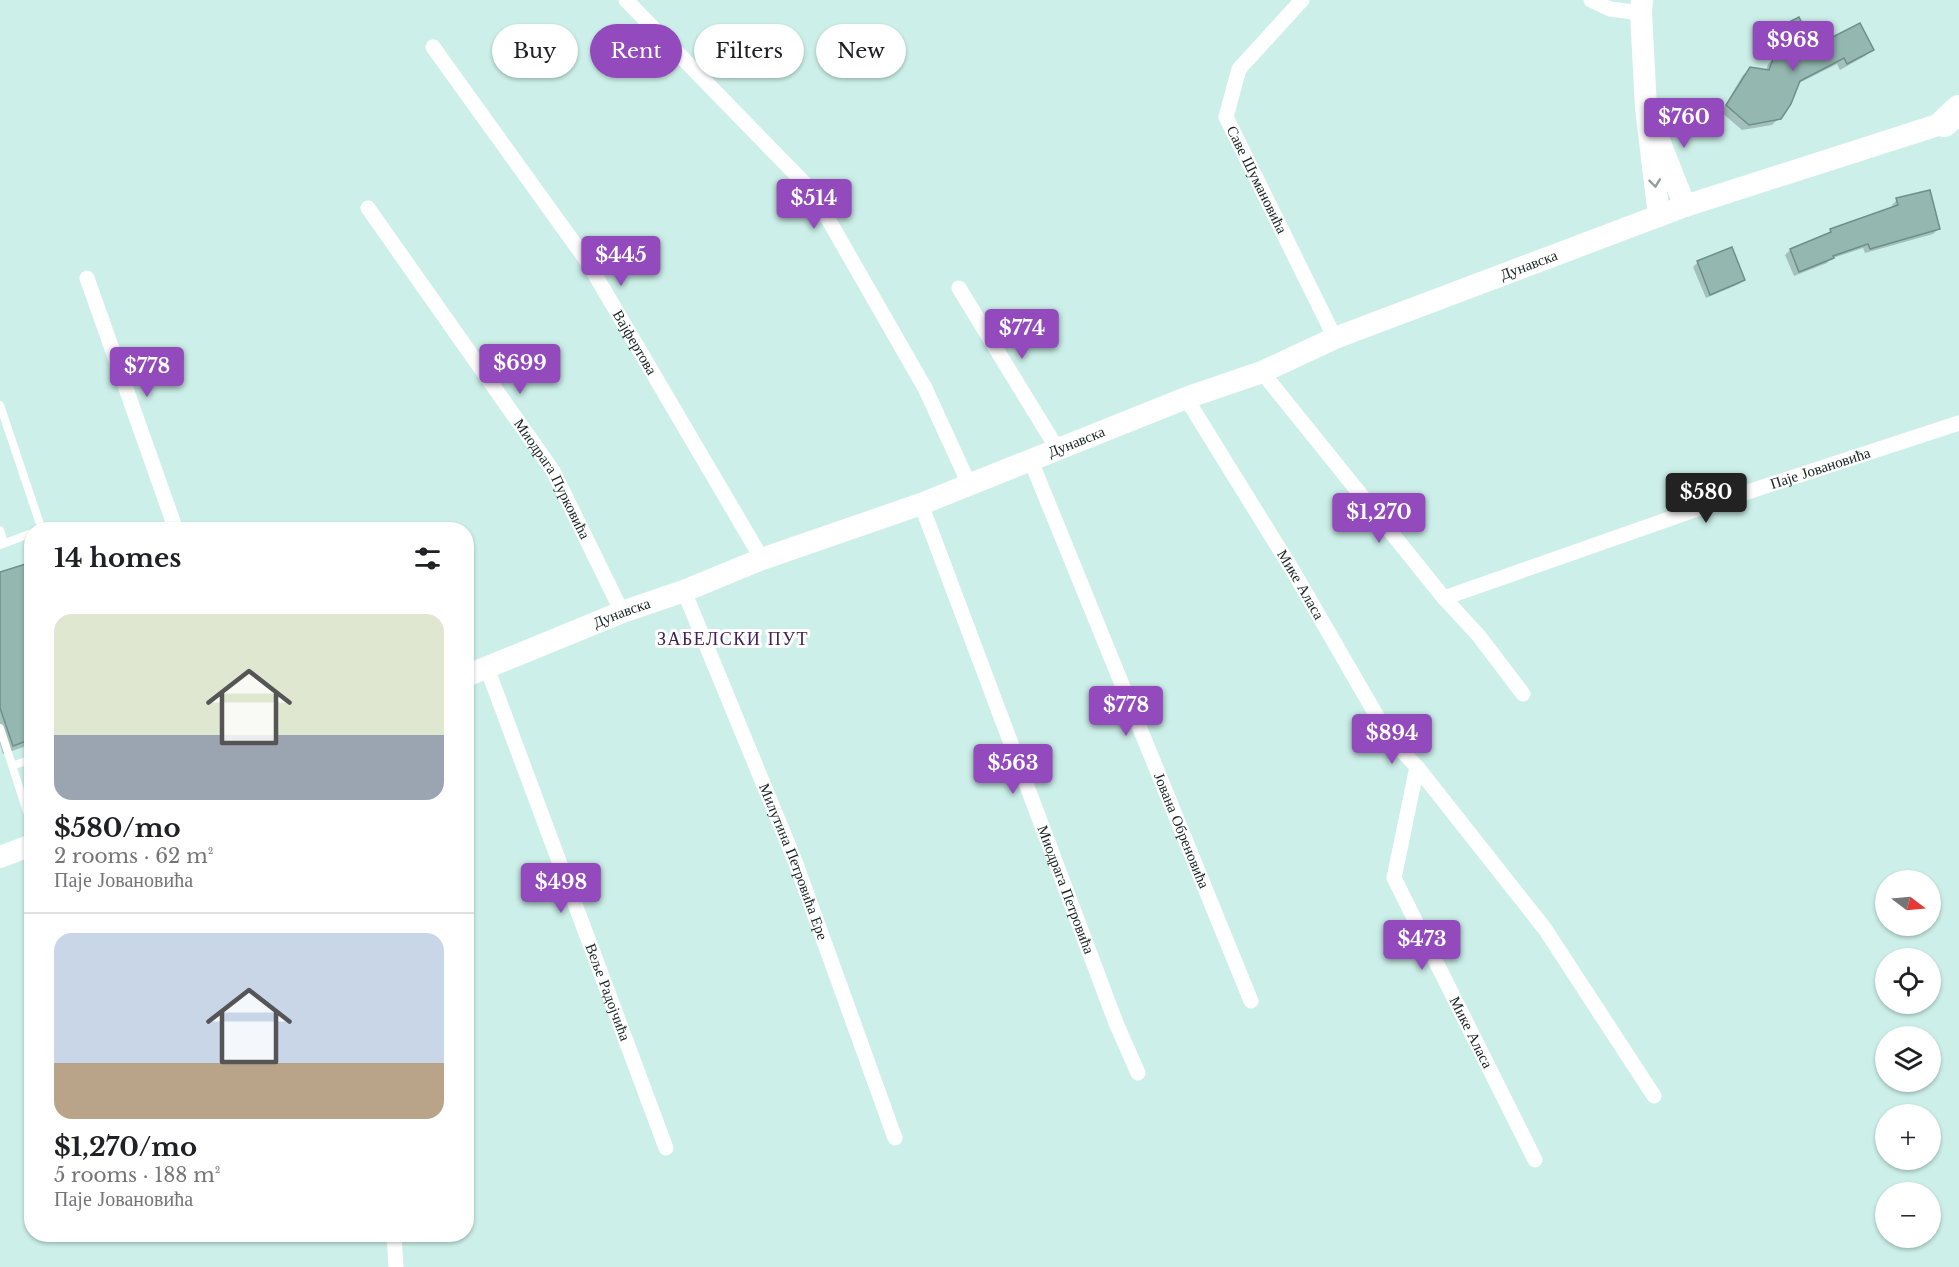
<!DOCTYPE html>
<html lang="en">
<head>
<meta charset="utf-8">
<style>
	body { margin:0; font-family:"Libre Baskerville",serif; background:#f6f6f6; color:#202124; height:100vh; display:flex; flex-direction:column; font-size:22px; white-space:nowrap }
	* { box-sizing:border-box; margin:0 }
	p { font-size:20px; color:#757577 }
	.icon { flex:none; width:33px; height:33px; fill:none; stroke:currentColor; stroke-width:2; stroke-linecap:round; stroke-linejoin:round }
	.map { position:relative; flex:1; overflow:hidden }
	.drawer { position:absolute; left:24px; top:522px; width:450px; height:720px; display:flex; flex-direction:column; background:#fff; border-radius:24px; box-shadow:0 2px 4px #0004 }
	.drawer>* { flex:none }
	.hud { position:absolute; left:492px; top:24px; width:570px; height:54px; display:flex; gap:12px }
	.needle { width:39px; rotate:106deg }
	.tools { position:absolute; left:1875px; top:870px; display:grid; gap:12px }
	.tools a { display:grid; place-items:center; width:66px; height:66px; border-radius:50%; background:#fff; box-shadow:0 2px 4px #0004; font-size:30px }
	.price { position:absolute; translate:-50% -51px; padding:0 14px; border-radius:6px; background:#924abd; color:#fff; font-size:20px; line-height:39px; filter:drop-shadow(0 2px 3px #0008) }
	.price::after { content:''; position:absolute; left:50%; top:36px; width:18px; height:14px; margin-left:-9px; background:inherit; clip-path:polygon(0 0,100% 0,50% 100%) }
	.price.active { background:#222; color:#fff }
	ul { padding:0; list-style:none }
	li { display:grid; align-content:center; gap:12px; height:318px; padding:0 30px }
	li+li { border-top:2px solid #e0e0e0 }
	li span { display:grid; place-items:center; height:186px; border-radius:18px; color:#555 }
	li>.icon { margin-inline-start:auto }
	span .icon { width:108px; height:108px; fill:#fffc; stroke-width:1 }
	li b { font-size:26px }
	h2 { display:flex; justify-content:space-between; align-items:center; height:72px; padding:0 30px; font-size:26px }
	.chip { padding:0 21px; border-radius:27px; background:#fff; box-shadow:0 2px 4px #0004; font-size:21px; line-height:54px }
	.chip.active { background:#924abd; color:#fff }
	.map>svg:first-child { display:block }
	.shadow { fill:#0003 }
	.building { fill:#94b7b0; stroke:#6e908a; stroke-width:1.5 }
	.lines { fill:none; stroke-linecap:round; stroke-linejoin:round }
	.lane { stroke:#fff; stroke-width:8 }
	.street { stroke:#fff; stroke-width:15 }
	.secondary { stroke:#fff; stroke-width:22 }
	.highway { stroke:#fff; stroke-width:28 }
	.oneway { stroke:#979c9c }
	.labels { text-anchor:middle; stroke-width:6; stroke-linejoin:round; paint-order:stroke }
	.street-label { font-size:15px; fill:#172422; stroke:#fff }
	.quarter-label { font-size:18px; letter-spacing:1.5px; fill:#432057; stroke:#fff }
</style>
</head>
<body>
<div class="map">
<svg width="1959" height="1267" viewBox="0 0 1959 1267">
	<rect width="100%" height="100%" fill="#ccf0e9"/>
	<!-- shadow -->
	<path class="shadow" d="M1782 27 1809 42 1872 50 1865 56 1840 70 1837 64 1797 84 1779 118 1772 125 1742 130 1721 112 1743 75 1750 69 1766 71 1768 64 1775 58 1789 61 1775 34Z
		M1897 200 1938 229 1933 234 1865 253 1863 248 1830 259 1827 263 1794 276 1785 255 1790 250 1825 236 1831 230 1893 208 1892 205Z
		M1698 262 1744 279 1739 284 1706 298 1693 267Z
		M32 564V744L3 754 0 744V573Z"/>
	<!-- building -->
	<path class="building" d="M1799 17 1810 40 1822 34 1825 41 1860 23 1874 50 1847 64 1844 58 1800 81 1791 104 1781 119 1749 125 1726 105 1750 67 1769 70 1774 56 1798 61 1781 26Z
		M1930 190 1940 229 1870 249 1868 244 1833 256 1834 258 1799 272 1790 249 1831 232 1830 229 1898 205 1896 198Z
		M1732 247 1745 280 1710 295 1697 261Z
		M32 562V739L13 746 0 708V572Z"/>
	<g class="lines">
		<!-- lane -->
		<path class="lane" d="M0 405 42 530
			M0 530 4 543
			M0 545 32 533
			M0 728 32 827
			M12 766 32 759"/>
		<!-- street -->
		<g class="street">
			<path d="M626 0 812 191 925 388 969 484"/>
			<path id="s1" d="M1302 0 1239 69 1226 117 1335 338"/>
			<path d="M1591 0 1610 9 1641 13"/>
			<path id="s2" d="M433 47 587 261 762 559"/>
			<path id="s3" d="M368 208 553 471 622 612"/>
			<path d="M87 278 176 530"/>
			<path d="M959 288 1058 450"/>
			<path d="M1262 372 1444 598 1479 636 1523 694"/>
			<path id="s4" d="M1186 398 1293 571 1389 737 1417 767 1545 929 1654 1096"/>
			<path id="s5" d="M1031 461 1251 1001"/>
			<path id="s6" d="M921 504 1116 1023 1138 1073"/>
			<path id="s7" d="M684 591 795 861 895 1138"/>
			<path id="s8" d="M1444 598 1726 499 1959 423"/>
			<path id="s9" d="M487 668 666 1148"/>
			<path id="s10" d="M1417 767 1394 878 1535 1160"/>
			<path d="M394 1234 396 1267"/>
		</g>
		<!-- secondary -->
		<g class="secondary">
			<path d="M1642 0 1641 13 1646 108 1659 216"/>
			<path d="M1657 135 1685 206"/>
			<path id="s11" d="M466 676 622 612 684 591 762 559 921 504 1186 398 1262 372 1335 338 1685 206 1944 123"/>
			<path d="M0 857 32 845"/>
		</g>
		<!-- highway -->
		<path class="highway" d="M1944 123 1959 109"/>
	</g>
	<!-- one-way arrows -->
	<defs><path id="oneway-chevron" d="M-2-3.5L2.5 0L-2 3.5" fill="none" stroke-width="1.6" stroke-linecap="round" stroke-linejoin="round" transform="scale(1.5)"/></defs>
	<use class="oneway" href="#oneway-chevron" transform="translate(1655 183) rotate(83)"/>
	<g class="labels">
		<!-- street labels -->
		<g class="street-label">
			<text dy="5" stroke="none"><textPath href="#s1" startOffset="213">Саве Шумановића</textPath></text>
			<text dy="5" stroke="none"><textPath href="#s11" startOffset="1140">Дунавска</textPath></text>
			<text dy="5" stroke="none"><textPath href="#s2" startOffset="358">Вајфертова</textPath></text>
			<text dy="5" stroke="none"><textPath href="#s11" startOffset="654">Дунавска</textPath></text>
			<text dy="5" stroke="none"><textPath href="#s8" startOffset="398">Паје Јовановића</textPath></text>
			<text dy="5" stroke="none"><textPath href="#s3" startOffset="328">Миодрага Пурковића</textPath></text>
			<text dy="5" stroke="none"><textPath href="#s4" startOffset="219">Мике Аласа</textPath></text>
			<text dy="5" stroke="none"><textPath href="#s11" startOffset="168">Дунавска</textPath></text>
			<text dy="5" stroke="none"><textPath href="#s5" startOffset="399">Јована Обреновића</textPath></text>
			<text dy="5" stroke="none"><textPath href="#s7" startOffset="292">Милутина Петровића Ере</textPath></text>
			<text dy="5" stroke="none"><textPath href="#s6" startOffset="412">Миодрага Петровића</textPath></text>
			<text dy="5" stroke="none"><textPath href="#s9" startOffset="346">Веље Радојчића</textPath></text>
			<text dy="5" stroke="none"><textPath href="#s10" startOffset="286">Мике Аласа</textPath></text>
		</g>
		<!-- quarter labels -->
		<g class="quarter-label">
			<text x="733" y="645">ЗАБЕЛСКИ ПУТ</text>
		</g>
	</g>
</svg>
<div class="tools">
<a><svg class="needle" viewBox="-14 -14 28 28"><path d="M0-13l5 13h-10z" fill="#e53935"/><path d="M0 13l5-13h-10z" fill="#757577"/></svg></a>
<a><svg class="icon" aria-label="locate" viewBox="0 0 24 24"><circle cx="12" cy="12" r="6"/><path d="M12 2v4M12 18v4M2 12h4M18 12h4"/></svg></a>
<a><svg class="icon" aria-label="layers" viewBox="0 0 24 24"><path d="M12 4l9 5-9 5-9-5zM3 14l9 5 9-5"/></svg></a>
<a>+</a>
<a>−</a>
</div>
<b class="price" style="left:1793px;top:72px">$968</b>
<b class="price" style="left:1684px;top:149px">$760</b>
<b class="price" style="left:814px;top:230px">$514</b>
<b class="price" style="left:621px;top:287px">$445</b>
<b class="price" style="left:1022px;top:360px">$774</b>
<b class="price" style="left:520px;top:395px">$699</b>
<b class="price" style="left:147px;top:398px">$778</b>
<b class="price active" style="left:1706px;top:524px">$580</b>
<b class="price" style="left:1379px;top:544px">$1,270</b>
<b class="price" style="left:1126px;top:737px">$778</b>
<b class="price" style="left:1392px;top:765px">$894</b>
<b class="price" style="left:1013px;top:795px">$563</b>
<b class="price" style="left:561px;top:914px">$498</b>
<b class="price" style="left:1422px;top:971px">$473</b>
<div class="hud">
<a class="chip">Buy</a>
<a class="chip active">Rent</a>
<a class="chip">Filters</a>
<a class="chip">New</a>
</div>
<section class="drawer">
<h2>14 homes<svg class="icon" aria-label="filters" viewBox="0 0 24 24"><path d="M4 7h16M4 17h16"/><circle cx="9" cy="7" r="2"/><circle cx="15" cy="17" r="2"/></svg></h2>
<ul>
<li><span style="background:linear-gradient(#dfe7d0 65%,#9aa5b1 0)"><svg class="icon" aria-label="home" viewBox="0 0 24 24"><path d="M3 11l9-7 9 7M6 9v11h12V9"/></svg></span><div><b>$580/mo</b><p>2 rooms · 62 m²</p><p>Паје Јовановића</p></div></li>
<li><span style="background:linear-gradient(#c9d6e8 70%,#b9a48a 0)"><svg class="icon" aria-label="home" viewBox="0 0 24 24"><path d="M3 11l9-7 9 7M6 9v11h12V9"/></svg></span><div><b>$1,270/mo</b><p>5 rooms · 188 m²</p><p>Паје Јовановића</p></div></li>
</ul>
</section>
</div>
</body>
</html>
